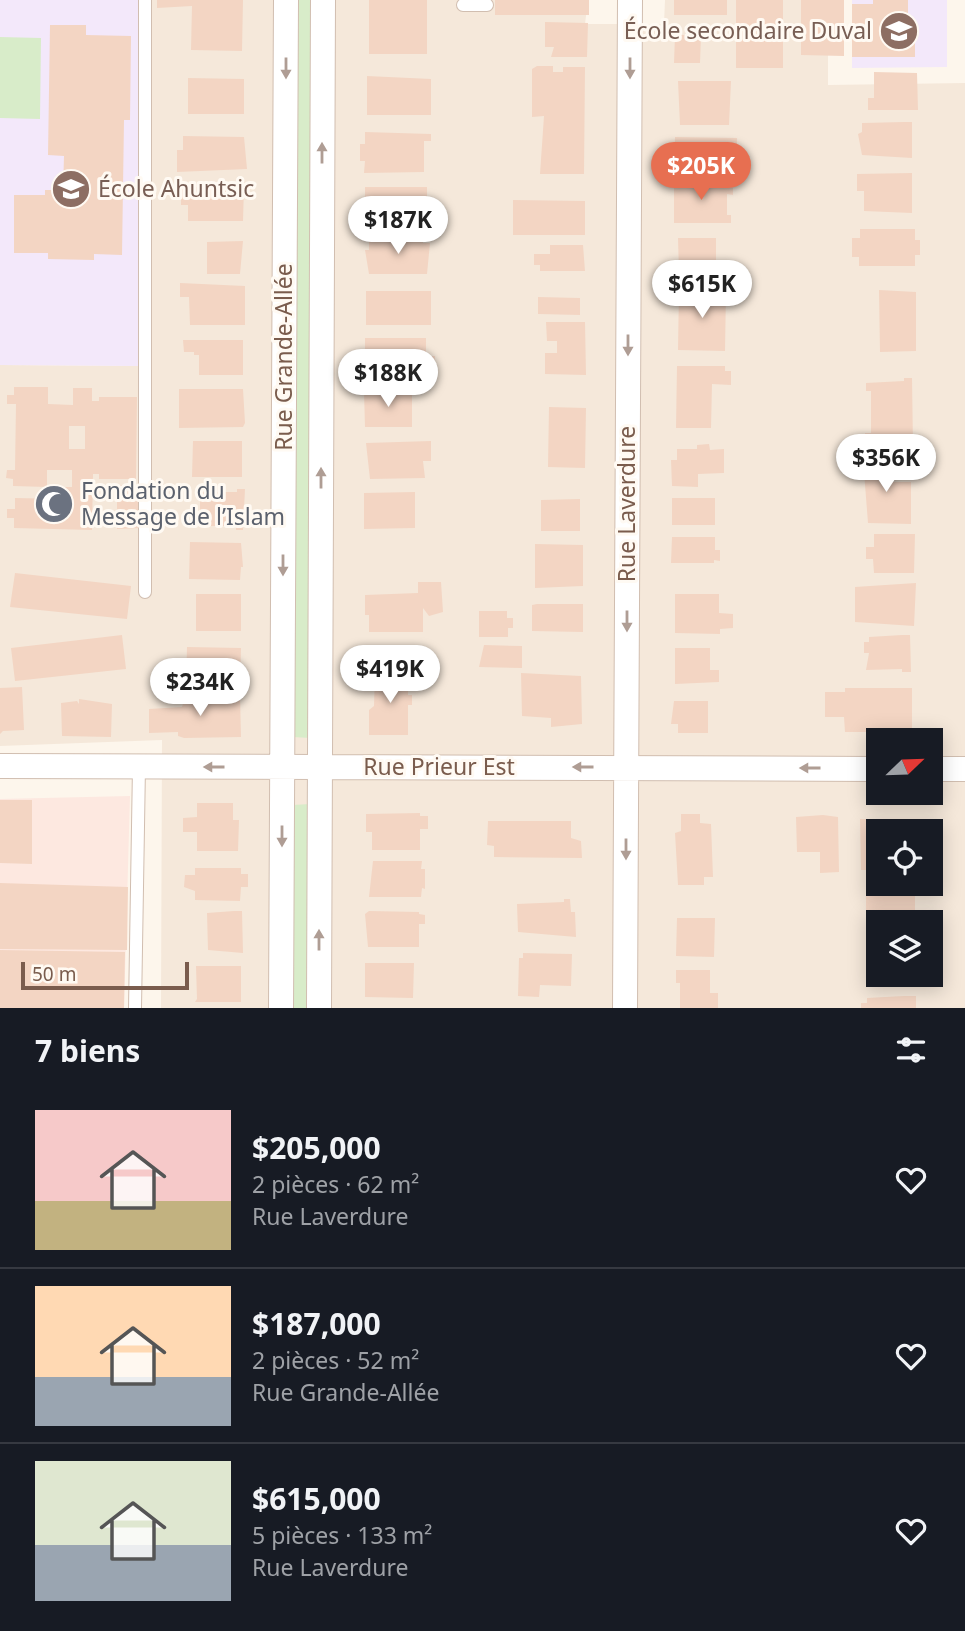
<!DOCTYPE html>
<html lang="fr">
<head>
<meta charset="utf-8">
<style>
	body { margin:0; font-family:"Noto Sans",sans-serif; background:#242831; color:#f1f3f6; height:100vh; display:flex; flex-direction:column; font-size:26px; white-space:nowrap }
	* { box-sizing:border-box; margin:0 }
	p { font-size:23px; color:#9ea1a6 }
	.icon { flex:none; width:38px; height:38px; fill:none; stroke:currentColor; stroke-width:2; stroke-linecap:round; stroke-linejoin:round }
	.map { position:relative; height:1008px; overflow:hidden }
	.sheet { display:flex; flex-direction:column; background:#171b24; flex:1 }
	.sheet>* { flex:none }
	.needle { width:46px; rotate:67deg }
	.controls { position:absolute; left:866px; top:728px; display:grid; gap:14px }
	.controls a { display:grid; place-items:center; width:77px; height:77px; border-radius:0px; background:#171b24; box-shadow:0 4px 18px #0003; font-size:35px }
	.scale { position:absolute; left:21px; bottom:18px; width:168px; box-sizing:border-box; padding-left:7px; border:4px solid #7a5c4d; border-top:0; font-size:19px; line-height:24px; white-space:nowrap; color:#7a5c4d; -webkit-text-stroke:5px #fffaf3; paint-order:stroke }
	.price { position:absolute; translate:-50% -60px; padding:0 16px; border-radius:24px; background:#fff; color:#222; font-size:23px; line-height:46px; filter:drop-shadow(0 2px 4px #0008) }
	.price::after { content:''; position:absolute; left:50%; top:42px; width:21px; height:16px; margin-left:-10px; background:inherit; clip-path:polygon(0 0,100% 0,50% 100%) }
	.price.on { background:#e76f51; color:#fff }
	ul { padding:0; list-style:none }
	li { display:flex; align-items:center; gap:21px; height:175px; padding:0 35px }
	li+li { border-top:2px solid #363941 }
	li span { display:grid; place-items:center; flex:none; width:196px; height:140px; border-radius:0px; color:#555 }
	li>.icon { margin-inline-start:auto }
	span .icon { width:84px; height:84px; fill:#fffc; stroke-width:1 }
	li b { font-size:30px }
	h2 { display:flex; justify-content:space-between; align-items:center; height:84px; padding:0 35px; font-size:30px }
	.map>svg:first-child { display:block }
	.residential { fill:#f5e8da; fill-rule:evenodd }
	.commercial { fill:#fde8e0 }
	.education { fill:#f3e8fa }
	.green { fill:#d8ecc9 }
	.building { fill:#f3d5c3; fill-rule:evenodd }
	.lines { fill:none; stroke-linecap:round; stroke-linejoin:round }
	.lane-casing { stroke:#d1beb0; stroke-width:14 }
	.street-casing { stroke:#d1beb0; stroke-width:26 }
	.lane { stroke:#fff; stroke-width:12 }
	.street { stroke:#fff; stroke-width:24 }
	.oneway { fill:#af9d94 }
	.labels { text-anchor:middle; stroke-width:6; stroke-linejoin:round; paint-order:stroke }
	.education-label { font-size:23px; fill:#785e54; stroke:#fffaf3; text-anchor:end }
	.street-label { font-size:23px; fill:#7a5c4d; stroke:#fffaf3 }
	.worship-label { font-size:23px; fill:#5b616d; stroke:#fffaf3; text-anchor:start }
</style>
</head>
<body>
<div class="map">
<svg width="965" height="1008" viewBox="0 0 965 1008">
	<rect width="100%" height="100%" fill="#fdf6ec"/>
	<!-- residential -->
	<path class="residential" d="M143 0H588L585 24H664L665 0H828V85L965 83V1008H161L162 740 0 746V365L140 366ZM878 740H931V793H878ZM878 831H931V884H878ZM878 922H931V975H878Z"/>
	<!-- commercial -->
	<path class="commercial" d="M130 796 124 1008H0V799Z"/>
	<!-- education -->
	<path class="education" d="M0 0H143L140 366 0 365Z
		M852 0H947V67L852 68Z"/>
	<!-- green -->
	<path class="green" d="M295 0H315L311 738 292 737Z
		M0 37 41 38 40 119 0 118Z
		M311 804 310 1008H291L292 805Z"/>
	<!-- building -->
	<path class="building" d="M157 0H243L242 51 191 50 192 6 157 8Z
		M369 0H427V54H369Z
		M495 0H589V15H495Z
		M674 0H727V15H674Z
		M736 0H783V68H736Z
		M801 0H844V56L801 55Z
		M873 0H908V21H915V57H852V4H873Z
		M545 22 588 23 587 57H551L554 47H545Z
		M50 25H86V35L131 36 130 120H124L122 255 94 254V260L48 259V253H14V195H45V190H63L64 156 48 155Z
		M675 35H701L700 63H674Z
		M537 66H553V72H563V67H585L584 174H540L544 116 532 117V69Z
		M874 72 917 73 918 110H868V98H874Z
		M367 76 431 79V115H367Z
		M188 78 244 79V114H188Z
		M678 81H731L729 125H680Z
		M904 122H912V158L862 155 858 134 862 132V123Z
		M365 132 431 134V141H424V172L364 173 365 161H360V144H365Z
		M183 136 244 137 247 169 177 172V150H183Z
		M675 137 737 138 736 174 674 173Z
		M912 173V213L864 211V191H857V174Z
		M721 179V188H733V195L727 194V215H731V223H674V180Z
		M188 187H244L243 221H188V205H181V189Z
		M365 187H427V204H433V222H365Z
		M513 200 585 201V235H513Z
		M860 229H915V240H920V255H915V266H859V257H852V238H860Z
		M423 237V243H430L427 274H369L365 250H369V238Z
		M678 238H716V272H679Z
		M243 241 240 274H207V242Z
		M550 245H583L585 271H540V265H534V254H550Z
		M180 283 245 286V325H190L189 297H180Z
		M679 290 726 291 725 351 678 350Z
		M879 290 916 292V351L880 352Z
		M366 291H431V325H366Z
		M538 297 580 298V315L538 314Z
		M546 322H585L586 375 545 374V353H557V341H547Z
		M365 338H426V356H435L434 372 365 373Z
		M183 340H243V375H199V355H194V352H184Z
		M677 366H725V371H731V385L712 384 711 428H676Z
		M904 378H912L913 447 904 448V444L865 442V433H871V391H866V383L904 381Z
		M14 387H48V404L73 405V388H92V401H99V397H137L136 479H99V474H93L92 530 14 528V518H7V509H15V498L63 499V487H72V470H47V487L13 486V479L6 478 7 470H15L16 404H7V395H14ZM69 426H85V449H69Z
		M179 389H243L245 423 243 427 179 428Z
		M364 391H412V427H365Z
		M549 407 586 408 585 468 548 467Z
		M193 441H242V477H192Z
		M431 441V461H423L425 478 370 479 366 443Z
		M709 444 710 450 724 449V473L698 474V487L672 486 671 460H677V449H697V445Z
		M863 459H892L893 482H911V524L868 523Z
		M117 485H141V528L117 529Z
		M237 489H245L243 530H236V526H200V492H237Z
		M415 492V528L364 529V493Z
		M672 498H715V525H672Z
		M580 499V531H541V500Z
		M874 534H915L914 573H874L873 559H866V547H874Z
		M672 537H715V550H720V561L714 560V563H671Z
		M190 542 241 543 243 567H241L240 580 189 579Z
		M535 544 583 545V586L535 588Z
		M15 573 131 586 127 619 10 607Z
		M418 582H441L443 612 429 616 423 608V632H369V615H365V595L418 593Z
		M916 583 914 626 855 622V587Z
		M196 594H241V631H196Z
		M675 594H719V613L733 614V628L720 629V634L675 633Z
		M537 604H583V632L532 631V605Z
		M479 611H507V618H513V628H508V637H479Z
		M122 635 126 669 15 681 11 648Z
		M902 635H910L911 672H902V669L866 670 869 653H864V642H869V637Z
		M484 645 522 646V668L479 667Z
		M187 647 241 648 240 684H186Z
		M675 648H710V670H719V682L675 684Z
		M408 673V695H412V705H408V735H369V710L374 706 375 674Z
		M521 673 581 676 582 724 551 727V718L522 716Z
		M22 687 24 730 3 731 0 734V688Z
		M845 688H912V732H845L844 717H825V692H845Z
		M185 696H240L241 737 184 738 178 736V732L149 733V709L182 707Z
		M79 699 112 704 111 737 62 736 61 703 77 701 79 704Z
		M674 701H708V733H678V724H671Z
		M0 800H32V864L0 863Z
		M197 803H233V820H239L238 851H197V832H183V818L197 817Z
		M420 813V816H428V829H420V850H372V832H366V814Z
		M681 814H700V823L711 824 713 877H704V885H678L675 833 681 831Z
		M823 815 838 817 839 872 820 873V852H797L796 817Z
		M860 819 918 820V831H878V870H861Z
		M488 821H571V838L581 841 582 858 494 857V846L487 845Z
		M373 861H422L421 869H425V889L422 888 421 897H369Z
		M195 868H241V874H248V887H241L240 901 195 900V891L184 887 185 875H195Z
		M0 883 128 887 127 950 0 949Z
		M866 893H915V920L878 922V931H866Z
		M564 899H570L571 912H575L576 937 518 932 517 904 564 902Z
		M234 911H242L243 953 208 950 207 913Z
		M369 911 419 912V914L425 915V924H419V947H368L365 914Z
		M677 918H715L714 957 676 956Z
		M0 950 125 952 124 1008H0Z
		M523 953 572 954 571 986 540 985 539 997 518 996 519 958H523Z
		M365 963H414L413 998 365 997Z
		M196 966H241V1002H195L197 999Z
		M676 970H710V993H718V1008H680V983H676Z
		M904 996H916V1008H861V1003H867V998Z"/>
	<g class="lines">
		<!-- lane casing -->
		<g class="lane-casing">
			<path id="lane" d="M463 5H487
				M145 592V0
				M135 1008 139 766"/>
		</g>
		<!-- street casing -->
		<g class="street-casing">
			<path id="street" d="M0 766 878 769
				M931 769H965
				M281 1008 286 0
				M319 1008 323 0
				M625 1008 630 0"/>
		</g>
		<!-- lane -->
		<use href="#lane" class="lane"/>
		<!-- street -->
		<use href="#street" class="street"/>
	</g>
	<!-- one-way arrows -->
	<defs><path id="oneway-solid" d="M-6-.8H1V-3.2L6.5 0L1 3.2V.8H-6Z" transform="scale(1.75)"/></defs>
	<g class="oneway">
		<use href="#oneway-solid" transform="translate(286 68) rotate(90)"/>
		<use href="#oneway-solid" transform="translate(630 68) rotate(90)"/>
		<use href="#oneway-solid" transform="translate(322 153) rotate(-90)"/>
		<use href="#oneway-solid" transform="translate(628 345) rotate(90)"/>
		<use href="#oneway-solid" transform="translate(321 478) rotate(-90)"/>
		<use href="#oneway-solid" transform="translate(283 565) rotate(90)"/>
		<use href="#oneway-solid" transform="translate(627 621) rotate(90)"/>
		<use href="#oneway-solid" transform="translate(214 767) rotate(-180)"/>
		<use href="#oneway-solid" transform="translate(583 767) rotate(180)"/>
		<use href="#oneway-solid" transform="translate(810 768) rotate(-180)"/>
		<use href="#oneway-solid" transform="translate(282 836) rotate(90)"/>
		<use href="#oneway-solid" transform="translate(626 849) rotate(90)"/>
		<use href="#oneway-solid" transform="translate(319 940) rotate(-90)"/>
	</g>
	<!-- icons -->
	<defs>
		<g id="school-disc" transform="scale(2.0125)"><circle r="9.5" fill="#8d6e63" stroke="#fffaf3"/><path d="M0-5L7-2L0 1L-7-2ZM-4 1L0 2.5L4 1V4Q0 6-4 4Z" fill="#fff"/></g>
		<g id="mosque-disc" transform="scale(2.0125)"><circle r="9.5" fill="#6b7280" stroke="#fffaf3"/><path d="M3.5-4.9A6 6 0 1 0 3.5 4.9A5 5 0 1 1 3.5-4.9Z" fill="#fff"/></g>
	</defs>
	<g fill-rule="evenodd">
		<use href="#school-disc" x="899" y="31"/>
		<use href="#school-disc" x="71" y="189"/>
		<use href="#mosque-disc" x="54" y="504"/>
	</g>
	<g class="labels">
		<!-- education labels -->
		<g class="education-label">
			<text x="872" y="39">École secondaire Duval</text>
			<text x="98" y="197" text-anchor="start">École Ahuntsic</text>
		</g>
		<!-- street labels -->
		<g class="street-label">
			<text transform="translate(284 357) rotate(-90)" y="8">Rue Grande-Allée</text>
			<text transform="translate(627 504) rotate(-90)" y="8">Rue Laverdure</text>
			<text x="439" y="775">Rue Prieur Est</text>
		</g>
		<!-- worship labels -->
		<g class="worship-label">
			<text x="81" y="499">Fondation du<tspan x="81" dy="26">Message de l’Islam</tspan></text>
		</g>
	</g>
</svg>
<div class="controls">
<a><svg class="needle" viewBox="-14 -14 28 28"><path d="M0-13l5 13h-10z" fill="#e53935"/><path d="M0 13l5-13h-10z" fill="#9ea1a6"/></svg></a>
<a><svg class="icon" aria-label="locate" viewBox="0 0 24 24"><circle cx="12" cy="12" r="6"/><path d="M12 2v4M12 18v4M2 12h4M18 12h4"/></svg></a>
<a><svg class="icon" aria-label="layers" viewBox="0 0 24 24"><path d="M12 4l9 5-9 5-9-5zM3 14l9 5 9-5"/></svg></a>
</div>
<div class="scale">50 m</div>
<b class="price on" style="left:701px;top:202px">$205K</b>
<b class="price" style="left:398px;top:256px">$187K</b>
<b class="price" style="left:702px;top:320px">$615K</b>
<b class="price" style="left:388px;top:409px">$188K</b>
<b class="price" style="left:886px;top:494px">$356K</b>
<b class="price" style="left:390px;top:705px">$419K</b>
<b class="price" style="left:200px;top:718px">$234K</b>
</div>
<section class="sheet">
<h2>7 biens<svg class="icon" aria-label="filters" viewBox="0 0 24 24"><path d="M4 7h16M4 17h16"/><circle cx="9" cy="7" r="2"/><circle cx="15" cy="17" r="2"/></svg></h2>
<ul>
<li><span style="background:linear-gradient(#f6c9c9 65%,#c2b280 0)"><svg class="icon" aria-label="home" viewBox="0 0 24 24"><path d="M3 11l9-7 9 7M6 9v11h12V9"/></svg></span><div><b>$205,000</b><p>2 pièces · 62 m²</p><p>Rue Laverdure</p></div><svg class="icon" aria-label="heart" viewBox="0 0 24 24"><path d="M12 20l-8-8c-3-5 5-10 8-4 3-6 11-1 8 4z"/></svg></li>
<li><span style="background:linear-gradient(#ffd9b3 65%,#9aa5b1 0)"><svg class="icon" aria-label="home" viewBox="0 0 24 24"><path d="M3 11l9-7 9 7M6 9v11h12V9"/></svg></span><div><b>$187,000</b><p>2 pièces · 52 m²</p><p>Rue Grande-Allée</p></div><svg class="icon" aria-label="heart" viewBox="0 0 24 24"><path d="M12 20l-8-8c-3-5 5-10 8-4 3-6 11-1 8 4z"/></svg></li>
<li><span style="background:linear-gradient(#dfe7d0 60%,#9aa5b1 0)"><svg class="icon" aria-label="home" viewBox="0 0 24 24"><path d="M3 11l9-7 9 7M6 9v11h12V9"/></svg></span><div><b>$615,000</b><p>5 pièces · 133 m²</p><p>Rue Laverdure</p></div><svg class="icon" aria-label="heart" viewBox="0 0 24 24"><path d="M12 20l-8-8c-3-5 5-10 8-4 3-6 11-1 8 4z"/></svg></li>
</ul>
</section>
</body>
</html>
